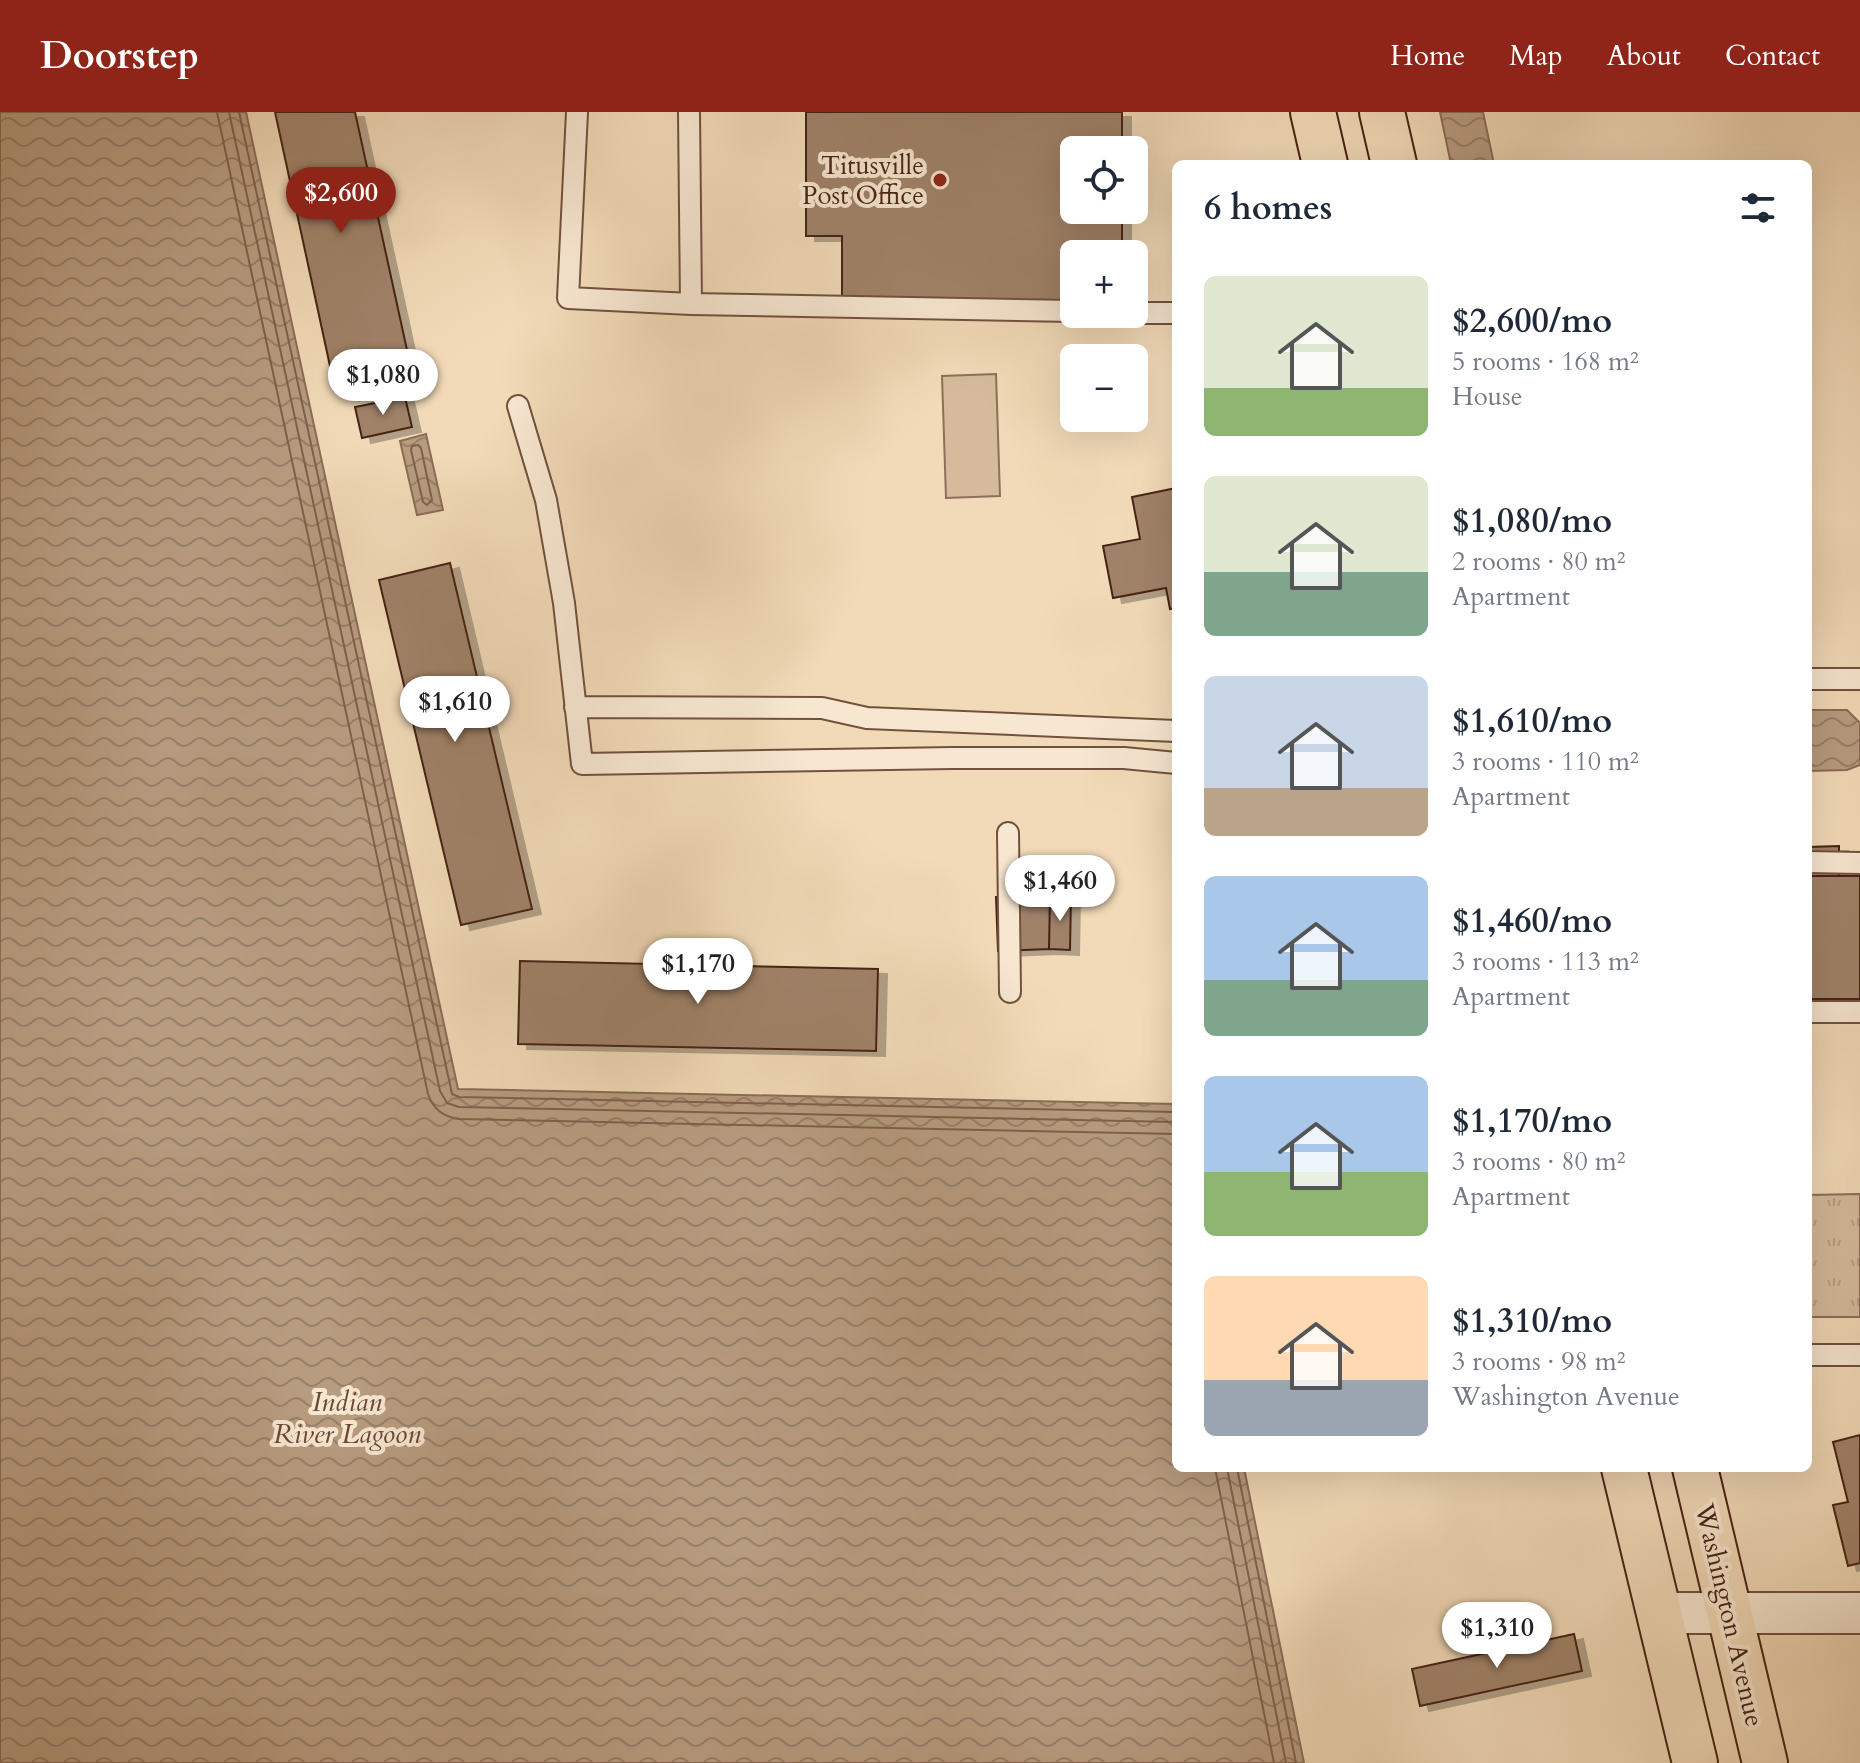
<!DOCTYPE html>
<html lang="en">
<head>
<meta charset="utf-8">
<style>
	body { margin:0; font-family:Cardo,serif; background:#f6f6f7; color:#1f2937; height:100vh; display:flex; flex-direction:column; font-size:30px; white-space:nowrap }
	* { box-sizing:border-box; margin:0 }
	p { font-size:26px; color:#747a83 }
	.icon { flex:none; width:44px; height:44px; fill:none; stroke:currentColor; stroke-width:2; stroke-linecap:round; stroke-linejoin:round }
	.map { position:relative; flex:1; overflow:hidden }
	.drawer { position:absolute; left:1172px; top:48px; width:640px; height:1312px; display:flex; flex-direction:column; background:#fff; border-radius:12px; box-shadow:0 8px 32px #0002 }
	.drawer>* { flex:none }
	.controls { position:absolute; left:1060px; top:24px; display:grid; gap:16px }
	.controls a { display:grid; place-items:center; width:88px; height:88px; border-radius:12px; background:#fff; box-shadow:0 8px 32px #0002; font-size:40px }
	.price { position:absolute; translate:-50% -68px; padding:0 18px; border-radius:28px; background:#fff; color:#222; font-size:26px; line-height:52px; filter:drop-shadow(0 2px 4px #0008) }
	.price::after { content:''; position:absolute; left:50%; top:48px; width:24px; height:18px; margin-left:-12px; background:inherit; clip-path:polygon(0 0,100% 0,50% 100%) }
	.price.selected { background:#8f2418; color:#fff }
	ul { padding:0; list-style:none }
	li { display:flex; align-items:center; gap:24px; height:200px; padding:0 32px }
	li span { display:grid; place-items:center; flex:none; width:224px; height:160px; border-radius:12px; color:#555 }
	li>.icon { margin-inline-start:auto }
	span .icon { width:96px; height:96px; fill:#fffc; stroke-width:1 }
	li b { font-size:34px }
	h2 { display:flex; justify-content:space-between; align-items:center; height:96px; padding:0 32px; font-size:34px }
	header { display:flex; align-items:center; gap:48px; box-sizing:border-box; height:112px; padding:0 40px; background:#8f2418; color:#fff }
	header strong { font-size:38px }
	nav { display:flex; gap:44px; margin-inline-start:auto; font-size:28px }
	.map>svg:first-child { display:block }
	.grass { fill:url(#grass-tufts); stroke:#8e6f58; stroke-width:2 }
	.green { fill:#d5bb9c; stroke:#8e6f58; stroke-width:2 }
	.water { fill:url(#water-waves); stroke:#8b6c55; stroke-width:2 }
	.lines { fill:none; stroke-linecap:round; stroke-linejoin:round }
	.shore { stroke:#80604a; stroke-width:2 }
	.building { fill:#a08269; stroke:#472314; stroke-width:2; filter:url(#shadow) }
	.lane-casing { stroke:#72513d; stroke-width:24 }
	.street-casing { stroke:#72513d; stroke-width:44 }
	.primary-casing { stroke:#472314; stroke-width:48 }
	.lane { stroke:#f7e7d1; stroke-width:20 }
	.street { stroke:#f7e7d1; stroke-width:40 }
	.primary { stroke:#f2dab8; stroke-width:44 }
	.poi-dot { fill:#8f2418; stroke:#f7e7d1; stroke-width:3 }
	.labels { text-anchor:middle; stroke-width:8; stroke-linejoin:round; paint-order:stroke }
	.poi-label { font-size:26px; fill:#472314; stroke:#f7e7d1; text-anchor:end }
	.street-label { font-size:26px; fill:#472314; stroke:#f7e7d1 }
	.water-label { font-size:28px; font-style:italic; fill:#694734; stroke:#f7e7d1 }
</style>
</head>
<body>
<header>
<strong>Doorstep</strong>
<nav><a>Home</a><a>Map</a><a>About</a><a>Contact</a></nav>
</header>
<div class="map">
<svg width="1860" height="1651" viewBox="0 0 1860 1651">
	<defs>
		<pattern id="grass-tufts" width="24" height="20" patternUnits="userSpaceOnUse" patternTransform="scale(2)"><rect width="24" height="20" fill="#d5bb9c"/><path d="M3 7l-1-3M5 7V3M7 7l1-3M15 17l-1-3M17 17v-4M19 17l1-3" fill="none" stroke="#b8a086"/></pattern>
		<pattern id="water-waves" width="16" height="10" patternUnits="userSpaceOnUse" patternTransform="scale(2)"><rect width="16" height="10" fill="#b89c80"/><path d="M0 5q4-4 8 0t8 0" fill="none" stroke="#977f68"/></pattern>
		<filter id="shadow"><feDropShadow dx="9" dy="5" stdDeviation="0" flood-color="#0004"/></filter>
	</defs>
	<rect width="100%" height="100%" fill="#f2dab8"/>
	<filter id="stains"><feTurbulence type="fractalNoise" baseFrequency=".0025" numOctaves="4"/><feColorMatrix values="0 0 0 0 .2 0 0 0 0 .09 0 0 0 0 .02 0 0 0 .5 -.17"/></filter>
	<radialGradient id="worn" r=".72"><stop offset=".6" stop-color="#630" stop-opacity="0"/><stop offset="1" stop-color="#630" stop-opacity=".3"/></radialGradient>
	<!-- grass -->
	<path class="grass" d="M1860 1082V1205H1808V1083Z"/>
	<!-- green -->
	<path class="green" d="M996 262 1000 384 946 386 942 264Z"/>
	<!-- water -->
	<path class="water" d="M0 0H246L458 977 1176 992V1356H1244L1304 1651H0Z
		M1440 0H1483L1494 52H1451Z
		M426 322 443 398 417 403 400 329Z
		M1808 598H1847L1860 611V653L1847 658 1808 659Z"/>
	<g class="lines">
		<!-- shore -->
		<path class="shore" d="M217 0 428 982C433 997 443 1005 459 1007L1176 1022
			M229 0 440 979 447 991 459 995 1176 1010
			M239 0 452 982 459 985 1176 1000
			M418 333 421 336 432 388 427 393 423 390 411 338 412 334Z
			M1215 1356 1274 1651
			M1227 1356 1286 1651
			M1237 1356 1296 1651"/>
	</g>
	<!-- building -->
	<path class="building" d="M275 0H355L407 238 330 254Z
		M806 0H1122V38H1074V98H1122V142H1074V193H842V124H806Z
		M405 285 412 315 362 326 355 295Z
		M1176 376V496L1170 497 1166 476 1113 486 1103 434 1140 427 1132 385Z
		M450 451 532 797 461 813 379 468Z
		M1839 734V764H1808V735Z
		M1808 764H1860V887H1808Z
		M1050 784H1071L1070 838 1049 837Z
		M1050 784 1049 837 998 839 996 785Z
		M520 849 878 857 876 939 518 932Z
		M1860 1323V1451L1848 1454 1833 1393 1848 1390 1833 1330Z
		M1574 1522 1582 1559 1420 1594 1412 1557Z"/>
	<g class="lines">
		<!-- lane casing -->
		<g class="lane-casing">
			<path id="lane" d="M577 0 568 186 691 192
				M689 0 691 192 1074 199
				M1134 201H1176
				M518 294 546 388 564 491 582 652 953 646H1124L1176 651
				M1808 567H1860
				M575 595 822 596 867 606 1176 619
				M1008 721 1010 880
				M1808 750 1860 751
				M1808 900H1860
				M1808 1243H1860"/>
		</g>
		<!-- street casing -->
		<g class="street-casing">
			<path id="street" d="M1659 1501H1860"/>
		</g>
		<!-- primary casing -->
		<g class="primary-casing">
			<path id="primary" d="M1313 0 1325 52
				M1382 0 1394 52
				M1624 1356 1695 1651
				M1695 1356 1765 1651"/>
		</g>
		<!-- lane -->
		<use href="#lane" class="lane"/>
		<!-- street -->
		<use href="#street" class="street"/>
		<!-- primary -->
		<use href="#primary" class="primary"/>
	</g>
	<!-- markers -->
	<circle class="poi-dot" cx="940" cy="68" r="8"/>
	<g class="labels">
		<!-- poi labels -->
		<g class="poi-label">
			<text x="924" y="62">Titusville<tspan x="924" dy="30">Post Office</tspan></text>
		</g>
		<!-- street labels -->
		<g class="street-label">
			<text transform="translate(1730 1503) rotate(77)" y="9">Washington Avenue</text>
		</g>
		<!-- water labels -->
		<g class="water-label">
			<text x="347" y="1299">Indian<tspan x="347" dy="32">River Lagoon</tspan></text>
		</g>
	</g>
	<rect width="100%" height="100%" filter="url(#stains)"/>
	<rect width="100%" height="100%" fill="url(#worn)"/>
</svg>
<div class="controls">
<a><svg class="icon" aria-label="locate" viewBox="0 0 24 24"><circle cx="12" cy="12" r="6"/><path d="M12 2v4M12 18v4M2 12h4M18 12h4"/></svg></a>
<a>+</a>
<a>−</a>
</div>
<b class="price selected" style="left:341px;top:123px">$2,600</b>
<b class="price" style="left:383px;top:305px">$1,080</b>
<b class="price" style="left:455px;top:632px">$1,610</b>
<b class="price" style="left:1060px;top:811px">$1,460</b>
<b class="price" style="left:698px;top:894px">$1,170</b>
<b class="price" style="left:1497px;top:1558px">$1,310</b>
<section class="drawer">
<h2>6 homes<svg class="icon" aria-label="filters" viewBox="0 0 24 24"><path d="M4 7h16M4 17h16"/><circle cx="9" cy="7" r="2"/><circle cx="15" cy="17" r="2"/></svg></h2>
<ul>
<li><span style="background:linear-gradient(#dfe7d0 70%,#8fb573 0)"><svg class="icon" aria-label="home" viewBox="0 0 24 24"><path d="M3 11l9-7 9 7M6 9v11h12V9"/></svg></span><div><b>$2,600/mo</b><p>5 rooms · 168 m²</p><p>House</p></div></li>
<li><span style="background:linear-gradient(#dfe7d0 60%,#7fa58c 0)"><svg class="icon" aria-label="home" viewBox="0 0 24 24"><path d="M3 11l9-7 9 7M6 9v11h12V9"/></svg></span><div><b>$1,080/mo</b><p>2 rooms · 80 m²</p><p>Apartment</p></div></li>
<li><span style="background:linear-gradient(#c9d6e8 70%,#b9a48a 0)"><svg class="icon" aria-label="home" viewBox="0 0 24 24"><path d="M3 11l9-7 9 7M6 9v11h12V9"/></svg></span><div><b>$1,610/mo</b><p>3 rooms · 110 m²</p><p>Apartment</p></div></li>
<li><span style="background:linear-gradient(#a9c7e8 65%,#7fa58c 0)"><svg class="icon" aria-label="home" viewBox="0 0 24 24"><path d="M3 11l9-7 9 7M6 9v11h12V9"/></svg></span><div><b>$1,460/mo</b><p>3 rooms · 113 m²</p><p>Apartment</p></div></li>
<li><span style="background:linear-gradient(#a9c7e8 60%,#8fb573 0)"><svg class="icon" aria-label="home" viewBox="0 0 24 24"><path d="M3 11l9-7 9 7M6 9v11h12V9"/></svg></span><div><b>$1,170/mo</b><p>3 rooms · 80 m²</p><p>Apartment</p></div></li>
<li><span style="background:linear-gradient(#ffd9b3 65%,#9aa5b1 0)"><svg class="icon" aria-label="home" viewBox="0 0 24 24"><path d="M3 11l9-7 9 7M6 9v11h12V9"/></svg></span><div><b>$1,310/mo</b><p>3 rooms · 98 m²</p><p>Washington Avenue</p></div></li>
</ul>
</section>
</div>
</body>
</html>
